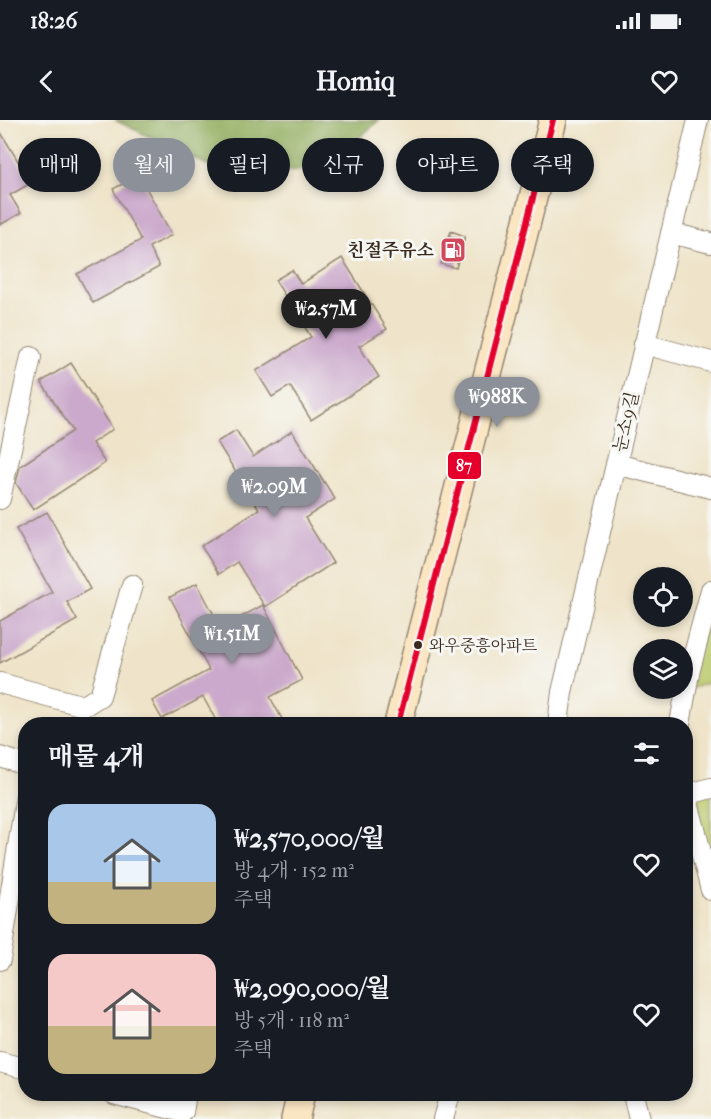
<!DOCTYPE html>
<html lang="ko">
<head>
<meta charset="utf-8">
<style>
	body { margin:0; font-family:"IM FELL French Canon","Noto Serif KR",serif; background:#20242c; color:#f1f3f6; height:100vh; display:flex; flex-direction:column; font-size:22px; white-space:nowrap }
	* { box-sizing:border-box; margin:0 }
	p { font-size:20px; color:#9ea1a6 }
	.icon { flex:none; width:33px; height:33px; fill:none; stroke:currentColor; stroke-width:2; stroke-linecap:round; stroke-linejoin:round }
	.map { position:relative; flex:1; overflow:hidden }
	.details { position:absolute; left:18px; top:597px; width:675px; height:384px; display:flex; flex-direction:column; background:#171b24; border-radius:24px; box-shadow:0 3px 9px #0003 }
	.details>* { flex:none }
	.hud { position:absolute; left:18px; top:18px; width:675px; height:54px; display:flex; gap:12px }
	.fabs { position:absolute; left:633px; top:447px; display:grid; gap:12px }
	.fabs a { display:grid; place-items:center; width:60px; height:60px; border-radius:50%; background:#171b24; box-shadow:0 3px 9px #0003; font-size:30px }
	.price { position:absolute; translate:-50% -51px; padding:0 14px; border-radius:21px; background:#8c9099; color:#fff; font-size:20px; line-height:39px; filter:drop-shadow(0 2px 3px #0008) }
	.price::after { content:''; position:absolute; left:50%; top:36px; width:18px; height:14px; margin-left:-9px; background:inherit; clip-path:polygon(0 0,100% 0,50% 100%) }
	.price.current { background:#222; color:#fff }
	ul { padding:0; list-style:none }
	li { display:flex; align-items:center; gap:18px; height:150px; padding:0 30px }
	li span { display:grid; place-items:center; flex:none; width:168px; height:120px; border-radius:18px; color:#555 }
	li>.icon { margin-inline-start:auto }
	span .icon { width:72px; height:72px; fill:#fffc; stroke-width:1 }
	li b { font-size:26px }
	h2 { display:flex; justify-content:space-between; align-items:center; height:72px; padding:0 30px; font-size:26px }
	.chip { padding:0 21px; border-radius:27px; background:#171b24; box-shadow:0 3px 9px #0003; font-size:21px; line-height:54px }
	.chip.current { background:#8c9099; color:#fff }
	.status { display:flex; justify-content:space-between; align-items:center; height:42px; padding:0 30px; background:#171b24; direction:ltr }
	.status svg { height:16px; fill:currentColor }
	header { display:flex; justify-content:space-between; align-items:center; height:78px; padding:0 30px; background:#171b24; font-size:27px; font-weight:700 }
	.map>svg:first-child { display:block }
	.green { fill:#b9c96b; stroke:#7a7a44; stroke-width:1.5 }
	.forest { fill:#92ad5f; stroke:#666c3e; stroke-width:1.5 }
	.building { fill:#cba9cc }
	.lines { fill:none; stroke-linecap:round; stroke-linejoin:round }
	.minor-casing { stroke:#958774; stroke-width:22 }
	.secondary-casing { stroke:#958774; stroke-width:30 }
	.minor { stroke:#fff; stroke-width:20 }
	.secondary { stroke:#fbe6c3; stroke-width:27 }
	.bus-1-casing { stroke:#f6f6f2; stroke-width:10 }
	.bus-1 { stroke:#e4002b; stroke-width:6 }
	.bus-dot { fill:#3b2a1e; stroke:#f6f6f2; stroke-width:2 }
	.labels { text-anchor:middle; stroke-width:6; stroke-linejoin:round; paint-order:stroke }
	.bus-label { font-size:16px; fill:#3b2a1e; stroke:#f6f6f2; text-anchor:start }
	.poi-label { font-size:18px; font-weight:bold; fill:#3b2a1e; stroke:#f6f6f2; text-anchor:end }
	.street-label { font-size:18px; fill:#3b2a1e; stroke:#f6f6f2 }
	.line-badge { stroke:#f6f6f2; stroke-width:2 }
	.badge-label { font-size:16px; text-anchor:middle; font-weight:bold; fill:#fff }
</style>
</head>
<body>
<div class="status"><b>18:26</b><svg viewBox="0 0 49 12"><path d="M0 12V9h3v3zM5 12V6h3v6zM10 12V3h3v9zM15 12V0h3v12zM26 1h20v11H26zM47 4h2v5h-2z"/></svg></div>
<header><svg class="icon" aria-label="back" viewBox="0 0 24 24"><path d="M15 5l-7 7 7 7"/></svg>Homiq<svg class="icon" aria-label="heart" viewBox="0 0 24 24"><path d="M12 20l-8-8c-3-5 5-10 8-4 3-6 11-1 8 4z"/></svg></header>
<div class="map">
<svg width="711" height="999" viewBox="0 0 711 999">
	<rect width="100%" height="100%" fill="#f6f6f2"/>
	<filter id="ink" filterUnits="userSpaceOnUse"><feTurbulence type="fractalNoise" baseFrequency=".0167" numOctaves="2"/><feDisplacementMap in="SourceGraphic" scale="12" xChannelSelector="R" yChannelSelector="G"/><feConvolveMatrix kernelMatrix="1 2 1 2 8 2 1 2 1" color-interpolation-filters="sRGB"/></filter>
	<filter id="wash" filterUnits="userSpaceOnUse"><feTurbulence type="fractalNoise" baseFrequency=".008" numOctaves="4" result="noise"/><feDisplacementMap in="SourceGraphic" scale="24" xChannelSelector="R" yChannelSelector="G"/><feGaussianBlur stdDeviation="1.35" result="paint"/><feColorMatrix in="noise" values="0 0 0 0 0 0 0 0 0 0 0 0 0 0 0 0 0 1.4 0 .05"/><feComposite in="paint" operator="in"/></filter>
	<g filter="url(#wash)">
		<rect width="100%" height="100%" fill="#efe4c9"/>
		<!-- green -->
		<path class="green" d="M711 470V562L686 570Z
			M711 668V770L686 675Z"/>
		<!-- forest -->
		<path class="forest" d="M115 0H379L325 49 226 54Z"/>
		<g id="blocks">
			<!-- building -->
			<path class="building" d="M0 11 31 63 10 75 21 93 0 105Z
				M139 55 172 115 149 127 159 147 93 183 77 154 141 120 113 69Z
				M451 111 465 116 456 148 441 144Z
				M342 138 387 209 359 226 379 257 311 300 290 266 272 277 256 251 311 217 275 160 292 150 301 164Z
				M71 243 113 309 92 323 105 343 33 390 16 363 20 346 73 311 41 262Z
				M236 310 253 337 292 311 335 379 305 398 333 443 265 487 237 442 219 454 201 426 259 389 217 322Z
				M47 392 90 469 67 482 77 500 0 543V501L52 472 16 409Z
				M197 463 221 508 263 485 302 560 270 577 282 599 270 604H218L203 577 162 599 152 581 209 550 170 477Z"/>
		</g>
	</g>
	<g filter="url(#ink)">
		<use href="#blocks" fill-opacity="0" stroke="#958774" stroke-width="1.5"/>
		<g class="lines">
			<!-- minor casing -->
			<g class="minor-casing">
				<path id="minor" d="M671 113 711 123
					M644 224 711 242
					M616 344 711 368
					M0 379 31 237
					M0 563 84 586 100 576 132 465
					M558 604 562 572 698 0
					M680 604 689 553 711 470
					M0 637 26 645
					M711 668 686 675 711 770
					M0 840 26 676
					M0 942 26 949
					M114 974 183 992 186 974
					M633 974 639 999
					M443 999 450 974"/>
			</g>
			<!-- secondary casing -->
			<g class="secondary-casing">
				<path id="secondary" d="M398 604 553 0
					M295 999 301 974"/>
			</g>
			<!-- minor -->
			<use href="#minor" class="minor"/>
			<!-- secondary -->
			<use href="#secondary" class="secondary"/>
			<!-- bus-1 casing -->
			<g class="bus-1-casing">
				<path id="bus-1" d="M398 604 553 0"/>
			</g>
			<!-- bus-1 -->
			<use href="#bus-1" class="bus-1"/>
		</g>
	</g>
	<!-- icons -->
	<defs>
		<g id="fuel-square" transform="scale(1.35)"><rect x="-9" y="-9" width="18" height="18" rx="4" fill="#d1495b" stroke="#f6f6f2"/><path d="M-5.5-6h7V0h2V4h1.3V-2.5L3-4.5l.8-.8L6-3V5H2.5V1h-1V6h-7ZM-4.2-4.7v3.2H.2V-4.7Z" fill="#fff"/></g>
	</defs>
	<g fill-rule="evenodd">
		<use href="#fuel-square" x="453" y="130"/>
	</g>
	<!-- markers -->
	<circle class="bus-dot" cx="418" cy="525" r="5"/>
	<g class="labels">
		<!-- bus labels -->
		<g class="bus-label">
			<text x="429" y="531">와우중흥아파트</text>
		</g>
		<!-- poi labels -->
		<g class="poi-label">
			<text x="434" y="136">친절주유소</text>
		</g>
		<!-- street labels -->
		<g class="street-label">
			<text transform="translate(626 302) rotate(-77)" y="6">눈소9길</text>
		</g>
	</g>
	<rect class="line-badge" x="447" y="331" width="35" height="29" rx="6" fill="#e4002b"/>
	<g class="badge-label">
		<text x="464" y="351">87</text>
	</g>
</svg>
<div class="fabs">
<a><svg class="icon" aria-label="locate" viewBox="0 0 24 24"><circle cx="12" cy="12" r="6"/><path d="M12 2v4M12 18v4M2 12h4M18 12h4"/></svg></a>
<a><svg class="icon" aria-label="layers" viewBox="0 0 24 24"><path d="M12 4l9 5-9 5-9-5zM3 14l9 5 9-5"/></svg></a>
</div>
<b class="price current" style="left:326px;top:220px">₩2.57M</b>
<b class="price" style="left:497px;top:308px">₩988K</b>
<b class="price" style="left:274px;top:398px">₩2.09M</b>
<b class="price" style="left:232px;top:545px">₩1.51M</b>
<div class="hud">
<a class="chip">매매</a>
<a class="chip current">월세</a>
<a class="chip">필터</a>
<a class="chip">신규</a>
<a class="chip">아파트</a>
<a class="chip">주택</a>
</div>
<section class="details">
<h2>매물 4개<svg class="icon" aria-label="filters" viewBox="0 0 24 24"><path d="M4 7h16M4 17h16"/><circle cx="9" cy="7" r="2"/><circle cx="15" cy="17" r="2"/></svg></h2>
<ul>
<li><span style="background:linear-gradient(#a9c7e8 65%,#c2b280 0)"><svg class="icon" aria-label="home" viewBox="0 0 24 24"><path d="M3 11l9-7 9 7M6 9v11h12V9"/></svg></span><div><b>₩2,570,000/월</b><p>방 4개 · 152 m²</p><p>주택</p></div><svg class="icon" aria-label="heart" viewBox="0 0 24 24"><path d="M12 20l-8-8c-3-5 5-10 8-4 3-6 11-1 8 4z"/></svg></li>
<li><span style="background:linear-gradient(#f6c9c9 60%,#c2b280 0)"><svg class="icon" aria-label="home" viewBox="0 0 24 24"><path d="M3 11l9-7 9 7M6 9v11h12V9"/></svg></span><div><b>₩2,090,000/월</b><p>방 5개 · 118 m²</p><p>주택</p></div><svg class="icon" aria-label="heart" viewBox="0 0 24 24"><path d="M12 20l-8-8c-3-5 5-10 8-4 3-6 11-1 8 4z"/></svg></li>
</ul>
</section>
</div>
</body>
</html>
